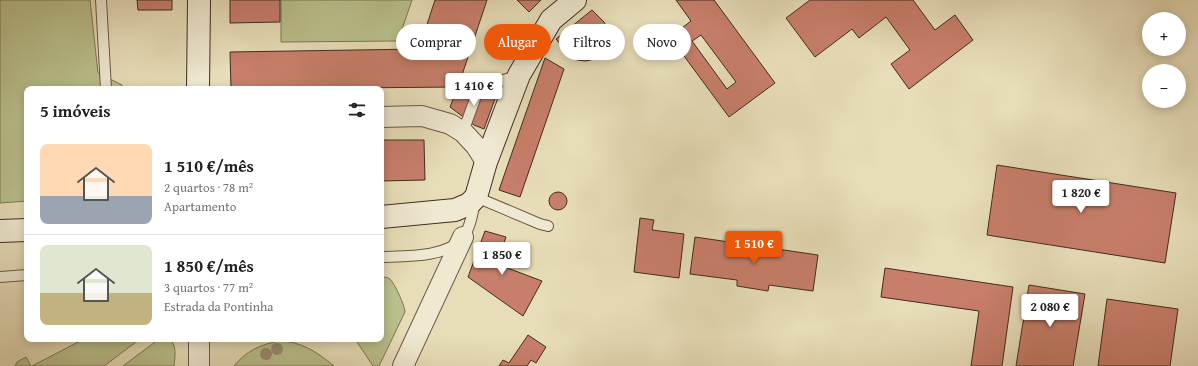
<!DOCTYPE html>
<html lang="pt">
<head>
<meta charset="utf-8">
<style>
	body { margin:0; font-family:"Gentium Book Plus",serif; background:#f6f6f6; color:#202124; height:100vh; display:flex; flex-direction:column; font-size:15px; white-space:nowrap }
	* { box-sizing:border-box; margin:0 }
	p { font-size:13px; color:#757577 }
	.icon { flex:none; width:22px; height:22px; fill:none; stroke:currentColor; stroke-width:2; stroke-linecap:round; stroke-linejoin:round }
	.map { position:relative; flex:1; overflow:hidden }
	.drawer { position:absolute; left:24px; top:86px; width:360px; height:256px; display:flex; flex-direction:column; background:#fff; border-radius:8px; box-shadow:0 2px 10px #0003 }
	.drawer>* { flex:none }
	.guide { position:absolute; left:396px; top:24px; width:380px; height:36px; display:flex; gap:8px }
	.controls { position:absolute; left:1142px; top:12px; display:grid; gap:8px }
	.controls a { display:grid; place-items:center; width:44px; height:44px; border-radius:50%; background:#fff; box-shadow:0 2px 10px #0003; font-size:20px }
	.price { position:absolute; translate:-50% -34px; padding:0 9px; border-radius:4px; background:#fff; color:#222; font-size:13px; line-height:26px; filter:drop-shadow(0 1px 2px #0008) }
	.price::after { content:''; position:absolute; left:50%; top:24px; width:12px; height:9px; margin-left:-6px; background:inherit; clip-path:polygon(0 0,100% 0,50% 100%) }
	.price.current { background:#ea580c; color:#fff }
	ul { padding:0; list-style:none }
	li { display:flex; align-items:center; gap:12px; height:100px; padding:0 16px }
	li+li { border-top:1px solid #e0e0e0 }
	li span { display:grid; place-items:center; flex:none; width:112px; height:80px; border-radius:8px; color:#555 }
	li>.icon { margin-inline-start:auto }
	span .icon { width:48px; height:48px; fill:#fffc; stroke-width:1 }
	li b { font-size:17px }
	h2 { display:flex; justify-content:space-between; align-items:center; height:48px; padding:0 16px; font-size:17px }
	.chip { padding:0 14px; border-radius:18px; background:#fff; box-shadow:0 2px 10px #0003; font-size:14px; line-height:36px }
	.chip.current { background:#ea580c; color:#fff }
	.map>svg:first-child { display:block }
	.green { fill:#b9c08c; stroke:#7d7656 }
	.building { fill:#c77e6a; stroke:#412c20; fill-rule:evenodd }
	.lines { fill:none; stroke-linecap:round; stroke-linejoin:round }
	.lane-casing { stroke:#6a5846; stroke-width:12 }
	.street-casing { stroke:#6a5846; stroke-width:22 }
	.secondary-casing { stroke:#412c20; stroke-width:24 }
	.lane { stroke:#efe9d1; stroke-width:10 }
	.street { stroke:#efe9d1; stroke-width:20 }
	.secondary { stroke:#efe9d1; stroke-width:22 }
	.tree { fill:#998c70 }
</style>
</head>
<body>
<div class="map">
<svg width="1198" height="366" viewBox="0 0 1198 366">
	<rect width="100%" height="100%" fill="#e7ddb8"/>
	<filter id="stains"><feTurbulence type="fractalNoise" baseFrequency=".005" numOctaves="4"/><feColorMatrix values="0 0 0 0 .2 0 0 0 0 .09 0 0 0 0 .02 0 0 0 .5 -.17"/></filter>
	<radialGradient id="worn" r=".72"><stop offset=".6" stop-color="#630" stop-opacity="0"/><stop offset="1" stop-color="#630" stop-opacity=".3"/></radialGradient>
	<!-- green -->
	<path class="green" d="M0 0H90L98 73 122 85V89H27V201L0 203Z
		M281 0H412L398 41 281 42Z
		M381 277C385 277 387 277 390 279 395 284 405 306 405 312L379 366H373L355 339H381Z
		M84 339H140L104 366H32Z
		M159 339H170C177 346 175 357 174 366H123Z
		M278 341C301 341 317 352 334 366H234C246 351 260 345 278 341Z
		M26 357 31 366H15L17 362Z"/>
	<!-- building -->
	<path class="building" d="M137 0H172V10H138Z
		M230 0H280V22L230 23Z
		M435 0H487L458 87 231 89 230 52 419 49Z
		M517 0H541L529 12Z
		M676 0H714L775 83 729 117 670 37 691 21ZM701 35 736 82 727 89 692 41Z
		M810 0H913L935 30 955 15 973 40 909 89 891 64 910 50 886 17 859 38 852 29 815 57 786 18Z
		M592 10 604 22 608 30 609 38 607 47 602 54 595 59 586 61 577 60 569 55 556 39Z
		M545 58 564 69 520 197 499 190Z
		M456 92 487 93 496 96 484 129 474 125 450 107Z
		M381 140H424L425 180 381 181Z
		M997 165 1176 193 1165 263 987 235Z
		M549 201a9 9 0 1 1 18 0a9 9 0 1 1-18 0Z
		M640 218 654 220 652 230 684 234 679 278 634 272Z
		M485 231 506 237 497 264 542 281 523 316 468 277Z
		M695 237 818 255 813 291 769 285 768 291 737 286V280L690 274Z
		M885 268 1013 287 1002 366H971L979 311 881 297Z
		M1029 285 1085 294 1073 366H1016Z
		M1107 299 1178 309 1170 366H1098Z
		M528 335 546 347 536 363 531 360 527 366H499L503 360 509 363Z"/>
	<g class="lines">
		<!-- lane casing -->
		<g class="lane-casing">
			<path id="lane" d="M101 0 106 89
				M463 132 479 88 519 75
				M381 257C405 256 446 258 463 238 471 227 473 210 476 197L540 224 548 226
				M0 277 27 275"/>
		</g>
		<!-- street casing -->
		<g class="street-casing">
			<path id="street" d="M381 117 422 116 450 124 463 132 476 146 486 162
				M199 339V366
				M403 366 463 237"/>
		</g>
		<!-- secondary casing -->
		<g class="secondary-casing">
			<path id="secondary" d="M198 89 199 0
				M381 217 455 210 469 204 476 197 486 162 519 75 551 20 575 0
				M0 231 27 230"/>
		</g>
		<!-- lane -->
		<use href="#lane" class="lane"/>
		<!-- street -->
		<use href="#street" class="street"/>
		<!-- secondary -->
		<use href="#secondary" class="secondary"/>
	</g>
	<!-- trees -->
	<g class="tree">
		<circle cx="277" cy="349" r="6"/>
		<circle cx="266" cy="354" r="6"/>
	</g>
	<rect width="100%" height="100%" filter="url(#stains)"/>
	<rect width="100%" height="100%" fill="url(#worn)"/>
</svg>
<div class="controls">
<a>+</a>
<a>−</a>
</div>
<b class="price" style="left:474px;top:107px">1 410 €</b>
<b class="price" style="left:1081px;top:214px">1 820 €</b>
<b class="price current" style="left:754px;top:265px">1 510 €</b>
<b class="price" style="left:502px;top:276px">1 850 €</b>
<b class="price" style="left:1050px;top:328px">2 080 €</b>
<div class="guide">
<a class="chip">Comprar</a>
<a class="chip current">Alugar</a>
<a class="chip">Filtros</a>
<a class="chip">Novo</a>
</div>
<section class="drawer">
<h2>5 imóveis<svg class="icon" aria-label="filters" viewBox="0 0 24 24"><path d="M4 7h16M4 17h16"/><circle cx="9" cy="7" r="2"/><circle cx="15" cy="17" r="2"/></svg></h2>
<ul>
<li><span style="background:linear-gradient(#ffd9b3 65%,#9aa5b1 0)"><svg class="icon" aria-label="home" viewBox="0 0 24 24"><path d="M3 11l9-7 9 7M6 9v11h12V9"/></svg></span><div><b>1 510 €/mês</b><p>2 quartos · 78 m²</p><p>Apartamento</p></div></li>
<li><span style="background:linear-gradient(#dfe7d0 60%,#c2b280 0)"><svg class="icon" aria-label="home" viewBox="0 0 24 24"><path d="M3 11l9-7 9 7M6 9v11h12V9"/></svg></span><div><b>1 850 €/mês</b><p>3 quartos · 77 m²</p><p>Estrada da Pontinha</p></div></li>
</ul>
</section>
</div>
</body>
</html>
